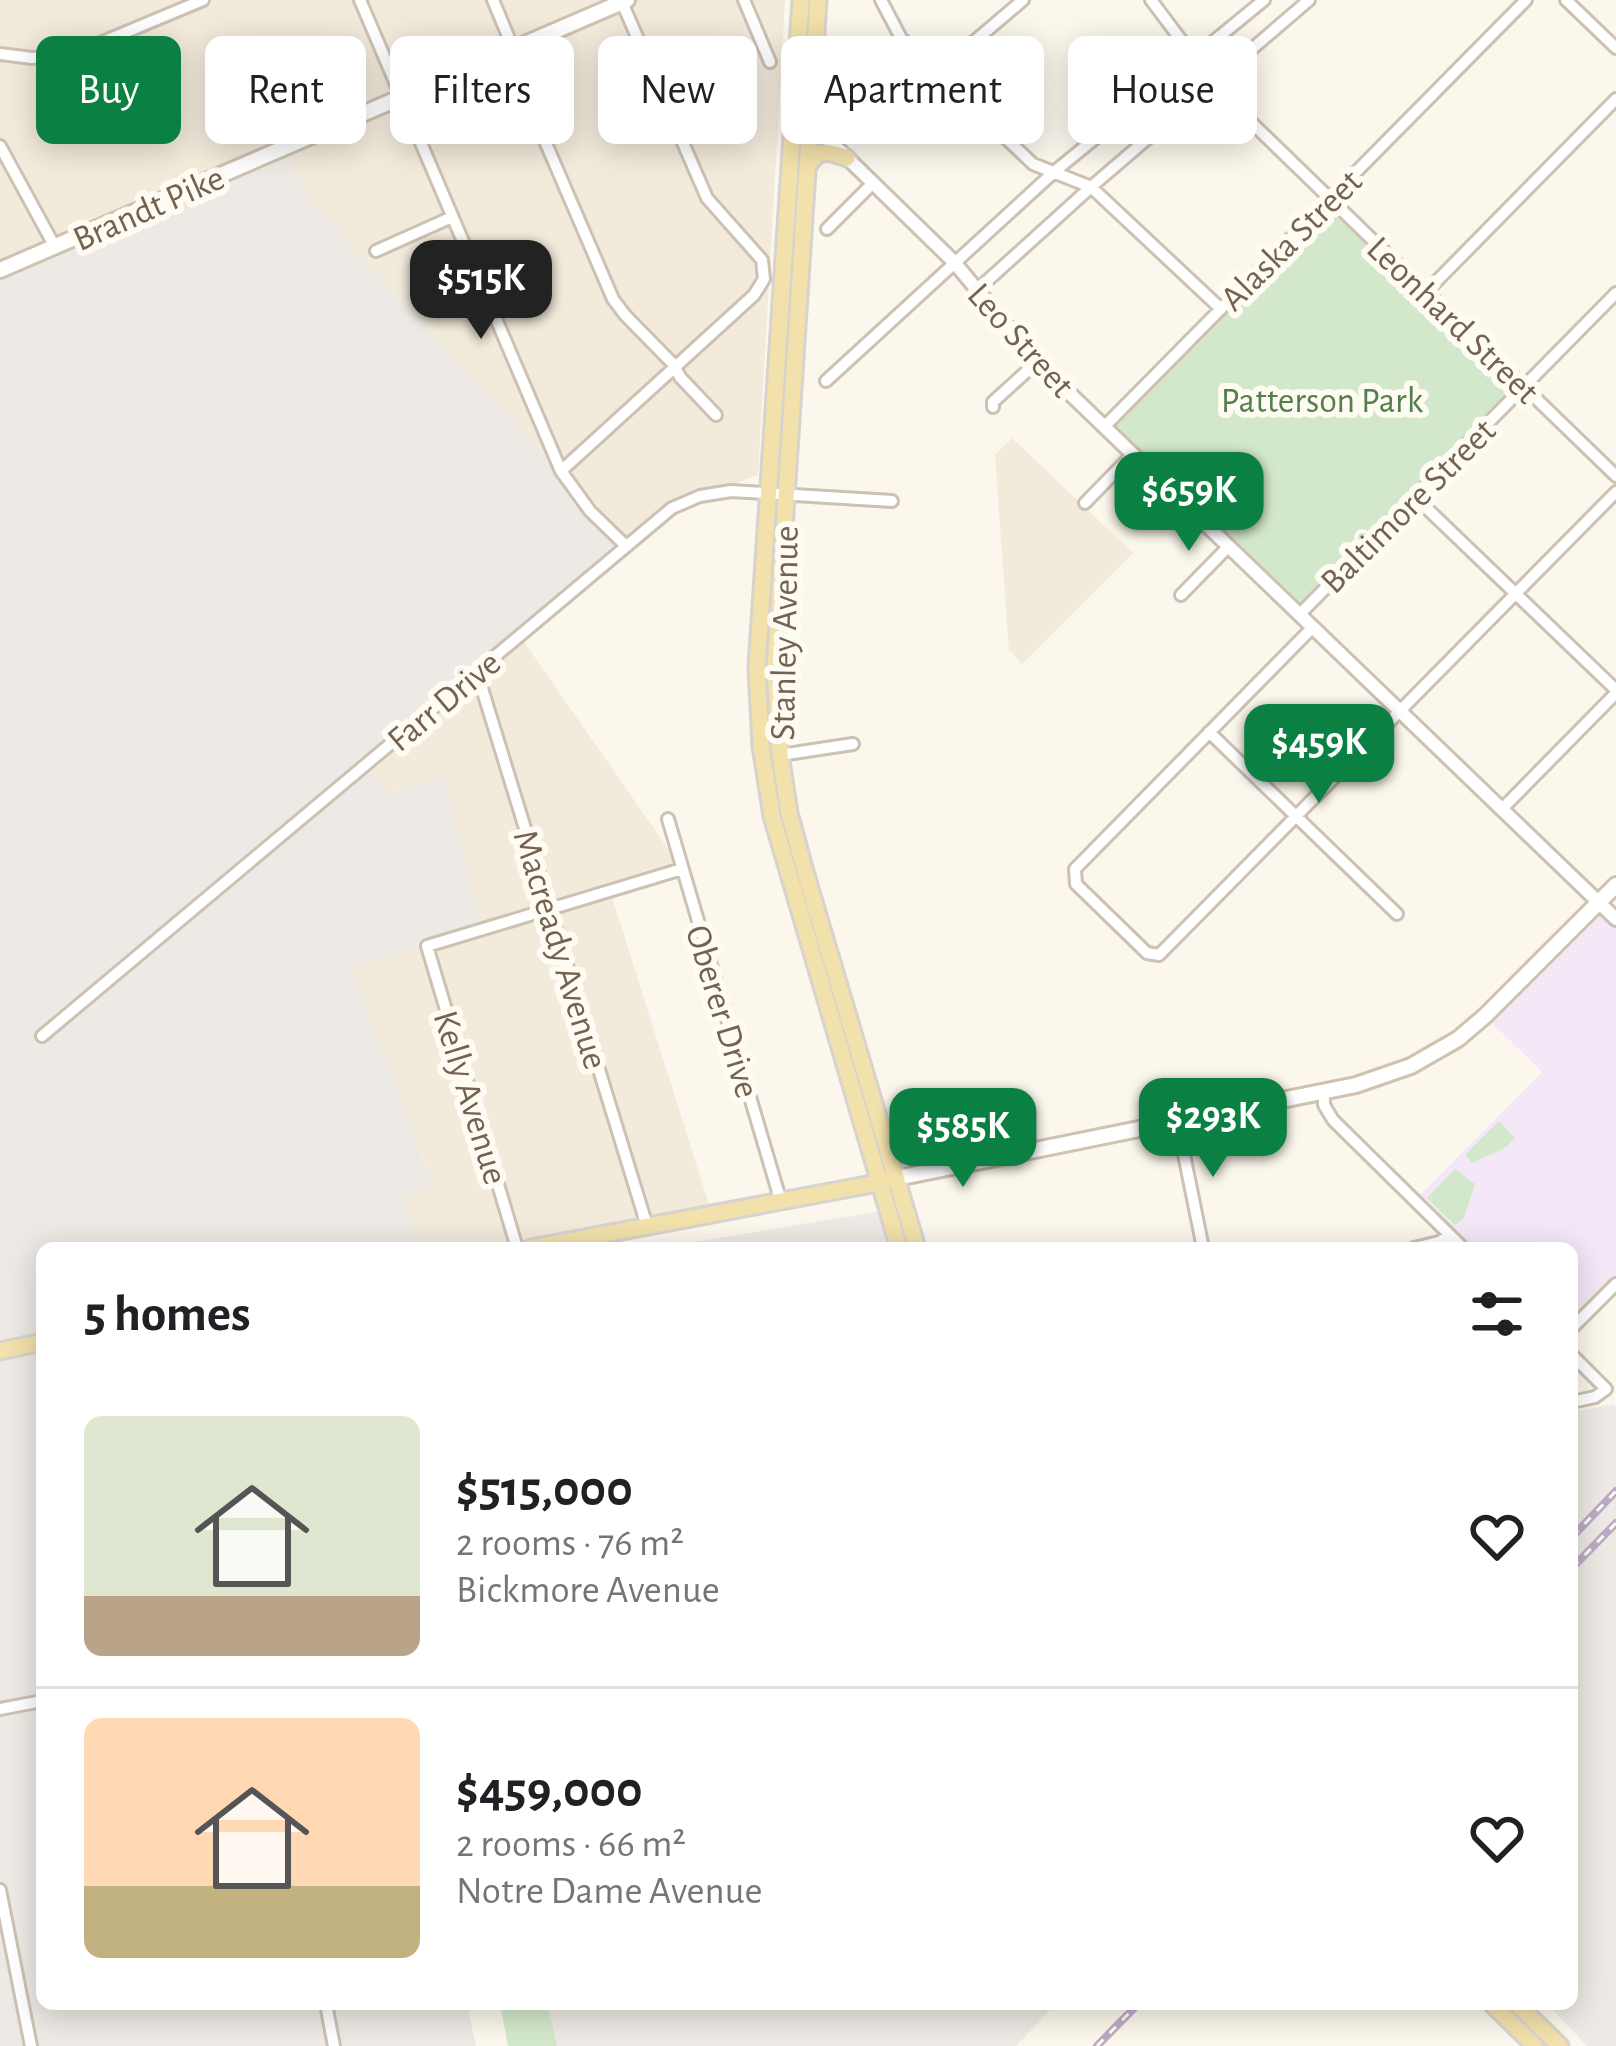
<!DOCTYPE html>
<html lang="en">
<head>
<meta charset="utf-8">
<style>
	body { margin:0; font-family:"Alegreya Sans",sans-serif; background:#f2f2f2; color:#202124; height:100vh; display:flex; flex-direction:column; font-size:45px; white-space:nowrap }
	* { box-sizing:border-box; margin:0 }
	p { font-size:39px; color:#757577 }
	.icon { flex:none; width:66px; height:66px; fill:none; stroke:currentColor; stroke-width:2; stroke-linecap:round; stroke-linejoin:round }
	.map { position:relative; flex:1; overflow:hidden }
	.details { position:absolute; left:36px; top:1242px; width:1542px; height:768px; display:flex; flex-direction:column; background:#fff; border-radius:18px; box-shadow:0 6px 30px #0003 }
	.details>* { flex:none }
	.banner { position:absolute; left:36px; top:36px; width:1545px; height:108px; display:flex; gap:24px }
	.price { position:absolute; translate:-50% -102px; padding:0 27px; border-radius:24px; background:#0b8043; color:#fff; font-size:39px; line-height:78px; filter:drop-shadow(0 3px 6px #0008) }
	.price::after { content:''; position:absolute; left:50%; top:72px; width:36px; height:27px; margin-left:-18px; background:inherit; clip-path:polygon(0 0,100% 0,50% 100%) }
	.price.current { background:#222; color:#fff }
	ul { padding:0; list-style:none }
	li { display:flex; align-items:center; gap:36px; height:300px; padding:0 48px }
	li+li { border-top:3px solid #e0e0e0 }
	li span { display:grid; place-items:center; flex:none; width:336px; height:240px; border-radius:18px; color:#555 }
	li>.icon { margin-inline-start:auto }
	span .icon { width:144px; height:144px; fill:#fffc; stroke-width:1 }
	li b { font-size:51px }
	h2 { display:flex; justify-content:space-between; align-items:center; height:144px; padding:0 48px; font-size:51px }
	.pill { padding:0 42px; border-radius:18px; background:#fff; box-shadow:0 6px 30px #0003; font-size:42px; line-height:108px }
	.pill.current { background:#0b8043; color:#fff }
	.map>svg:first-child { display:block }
	.residential { fill:#f2eadb }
	.industrial { fill:#ede9e4 }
	.education { fill:#f4e8f8 }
	.green { fill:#d3e8cb }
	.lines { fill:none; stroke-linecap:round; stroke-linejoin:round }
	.minor-casing { stroke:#ccc1b2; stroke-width:16 }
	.tertiary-casing { stroke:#ccc1b2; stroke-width:18 }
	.secondary-casing { stroke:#cfc2b0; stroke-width:20 }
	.primary-casing { stroke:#d8d3ce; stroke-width:21 }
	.minor { stroke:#fff; stroke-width:10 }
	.tertiary { stroke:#fff; stroke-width:12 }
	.secondary { stroke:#fff; stroke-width:14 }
	.primary { stroke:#f2e1ab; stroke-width:15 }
	.rail-casing { stroke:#bcaac5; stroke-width:8 }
	.rail { stroke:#fefbf2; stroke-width:3; stroke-dasharray:9; stroke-linecap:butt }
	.labels { text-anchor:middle; stroke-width:12; stroke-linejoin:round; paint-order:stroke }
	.street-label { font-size:36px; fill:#746251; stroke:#fefbf2 }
	.park-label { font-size:36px; fill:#547e4d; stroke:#fefbf2 }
</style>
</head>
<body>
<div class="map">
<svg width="1616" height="2046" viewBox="0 0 1616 2046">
	<rect width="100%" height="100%" fill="#fbf7ec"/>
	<!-- residential -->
	<path class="residential" d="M0 0H785L758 475 686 501 625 545 320 212 286 158 0 271Z
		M1012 438 1133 553 1022 664 1009 650 995 455Z
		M520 636 682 869 610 891 712 1214 533 1248H422L403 1199 433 1183 350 967 482 929 443 777 384 794 369 762Z"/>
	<!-- industrial -->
	<path class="industrial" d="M286 158 320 212 625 545 369 762 385 794 443 777 482 929 350 967 433 1184 403 1199 422 1248H42V2004H467L476 2046H0V277Z
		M888 1210 895 1248H657Z
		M1613 1404 1616 1407V2046H1587L1547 2004H1572V1412Z
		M548 2004H1056L1016 2046H557Z"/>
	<!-- education -->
	<path class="education" d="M1599 902 1616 919V1284L1572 1328V1248H1463L1414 1201 1542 1072 1485 1016Z"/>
	<!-- green -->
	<path class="green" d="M1329 199 1524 387 1300 614 1104 427Z
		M1499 1121 1515 1138C1503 1153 1488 1154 1472 1163L1465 1155Z
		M1455 1169 1475 1184 1464 1218 1455 1225 1427 1198Z
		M500 2004H548L557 2046H508Z"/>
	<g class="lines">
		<!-- minor casing -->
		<g class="minor-casing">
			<path id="minor" d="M360 0 561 471 590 511 625 545
				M493 0 508 36V50L514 69 613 299 625 315 674 365 680 377 716 415
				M744 0 770 62
				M881 0 901 38 1033 164 1091 187 1221 309
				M1151 0 1221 93 1616 476
				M1566 0 1616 48
				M0 54 32 58 69 56 203 0
				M937 73 1023 0
				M0 146 55 247
				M827 229 873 183
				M376 251 452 217
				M977 290 1091 187 1309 0
				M1426 292 1616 99
				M826 381 1054 172 1264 0
				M993 407V402L1037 362
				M1104 427 1526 0
				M561 471 754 295 764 279 762 260 707 198 621 0
				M1415 497 1616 690
				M1085 503 1133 454
				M1181 595 1229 546
				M1300 614 1616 293
				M1313 627 1075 869 1076 884 1147 953 1159 955 1616 492
				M477 672 647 1226
				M1209 732 1397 914
				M780 755 853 744
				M1502 809 1616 693
				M668 819 781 1202
				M42 1036 672 508 700 496 731 491 892 501
				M1324 1091V1105L1333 1120 1463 1248
				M1177 1120 1203 1248
				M517 1248 427 946 682 869
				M1414 1248 1439 1242 1449 1235
				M1572 1328 1616 1284
				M1572 1355 1606 1389 1595 1397 1572 1402
				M0 1709 42 1701
				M0 1890 31 2046
				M326 2004 334 2046"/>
		</g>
		<!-- tertiary casing -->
		<g class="tertiary-casing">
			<path id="tertiary" d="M795 107 954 262 1037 362 1616 919"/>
		</g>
		<!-- secondary casing -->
		<g class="secondary-casing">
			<path id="secondary" d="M0 270 627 0
				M897 1178 1356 1085 1411 1066 1458 1039 1485 1016 1616 885"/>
		</g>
		<!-- primary casing -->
		<g class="primary-casing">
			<path id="primary" d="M801 0 757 667 761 746 772 816 899 1248
				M818 0 775 668 780 755 789 813 806 875 917 1248
				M809 165C818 147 832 152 847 158
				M531 1248 888 1181
				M0 1351 42 1342
				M1492 2004 1535 2046
				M1517 2004 1560 2046"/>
		</g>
		<!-- minor -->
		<use href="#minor" class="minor"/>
		<!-- tertiary -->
		<use href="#tertiary" class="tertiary"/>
		<!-- secondary -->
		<use href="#secondary" class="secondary"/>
		<!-- primary -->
		<use href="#primary" class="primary"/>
		<!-- rail casing -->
		<g class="rail-casing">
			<path id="rail" d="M1572 1537 1616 1491
				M1572 1568 1616 1523
				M1097 2046 1138 2004"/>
		</g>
		<!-- rail -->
		<use href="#rail" class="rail"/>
	</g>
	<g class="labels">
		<!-- street labels -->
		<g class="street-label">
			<text transform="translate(148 207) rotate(-24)" y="13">Brandt Pike</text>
			<text transform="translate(1290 239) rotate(-45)" y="13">Alaska Street</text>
			<text transform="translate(1454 319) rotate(44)" y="13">Leonhard Street</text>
			<text transform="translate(1022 339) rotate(48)" y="13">Leo Street</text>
			<text transform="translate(1407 505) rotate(-45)" y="13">Baltimore Street</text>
			<text transform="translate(783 633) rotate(-89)" y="13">Stanley Avenue</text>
			<text transform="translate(443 700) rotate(-40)" y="13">Farr Drive</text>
			<text transform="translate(562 949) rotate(73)" y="13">Macready Avenue</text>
			<text transform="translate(724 1011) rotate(73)" y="13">Oberer Drive</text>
			<text transform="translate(472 1097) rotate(73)" y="13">Kelly Avenue</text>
		</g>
		<!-- park labels -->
		<g class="park-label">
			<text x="1322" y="412">Patterson Park</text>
		</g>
	</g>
</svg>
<b class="price current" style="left:481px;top:342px">$515K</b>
<b class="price" style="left:1189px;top:554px">$659K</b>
<b class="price" style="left:1319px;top:806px">$459K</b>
<b class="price" style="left:1213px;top:1180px">$293K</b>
<b class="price" style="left:963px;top:1190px">$585K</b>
<div class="banner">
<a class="pill current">Buy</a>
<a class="pill">Rent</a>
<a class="pill">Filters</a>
<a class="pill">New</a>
<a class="pill">Apartment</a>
<a class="pill">House</a>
</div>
<section class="details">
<h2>5 homes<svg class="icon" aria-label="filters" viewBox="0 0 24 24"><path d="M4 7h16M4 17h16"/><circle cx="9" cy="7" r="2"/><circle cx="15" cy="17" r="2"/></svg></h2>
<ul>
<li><span style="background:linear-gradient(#dfe7d0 75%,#b9a48a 0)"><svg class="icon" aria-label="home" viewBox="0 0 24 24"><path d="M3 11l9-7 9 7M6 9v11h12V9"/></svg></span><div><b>$515,000</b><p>2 rooms · 76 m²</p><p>Bickmore Avenue</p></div><svg class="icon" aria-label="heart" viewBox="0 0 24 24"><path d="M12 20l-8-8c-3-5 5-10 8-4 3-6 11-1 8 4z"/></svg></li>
<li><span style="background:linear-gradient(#ffd9b3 70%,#c2b280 0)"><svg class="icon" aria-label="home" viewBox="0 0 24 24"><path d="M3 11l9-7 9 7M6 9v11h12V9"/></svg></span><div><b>$459,000</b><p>2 rooms · 66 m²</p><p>Notre Dame Avenue</p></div><svg class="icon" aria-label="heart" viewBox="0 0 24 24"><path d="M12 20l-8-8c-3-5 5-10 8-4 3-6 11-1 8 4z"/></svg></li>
</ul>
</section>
</div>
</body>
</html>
